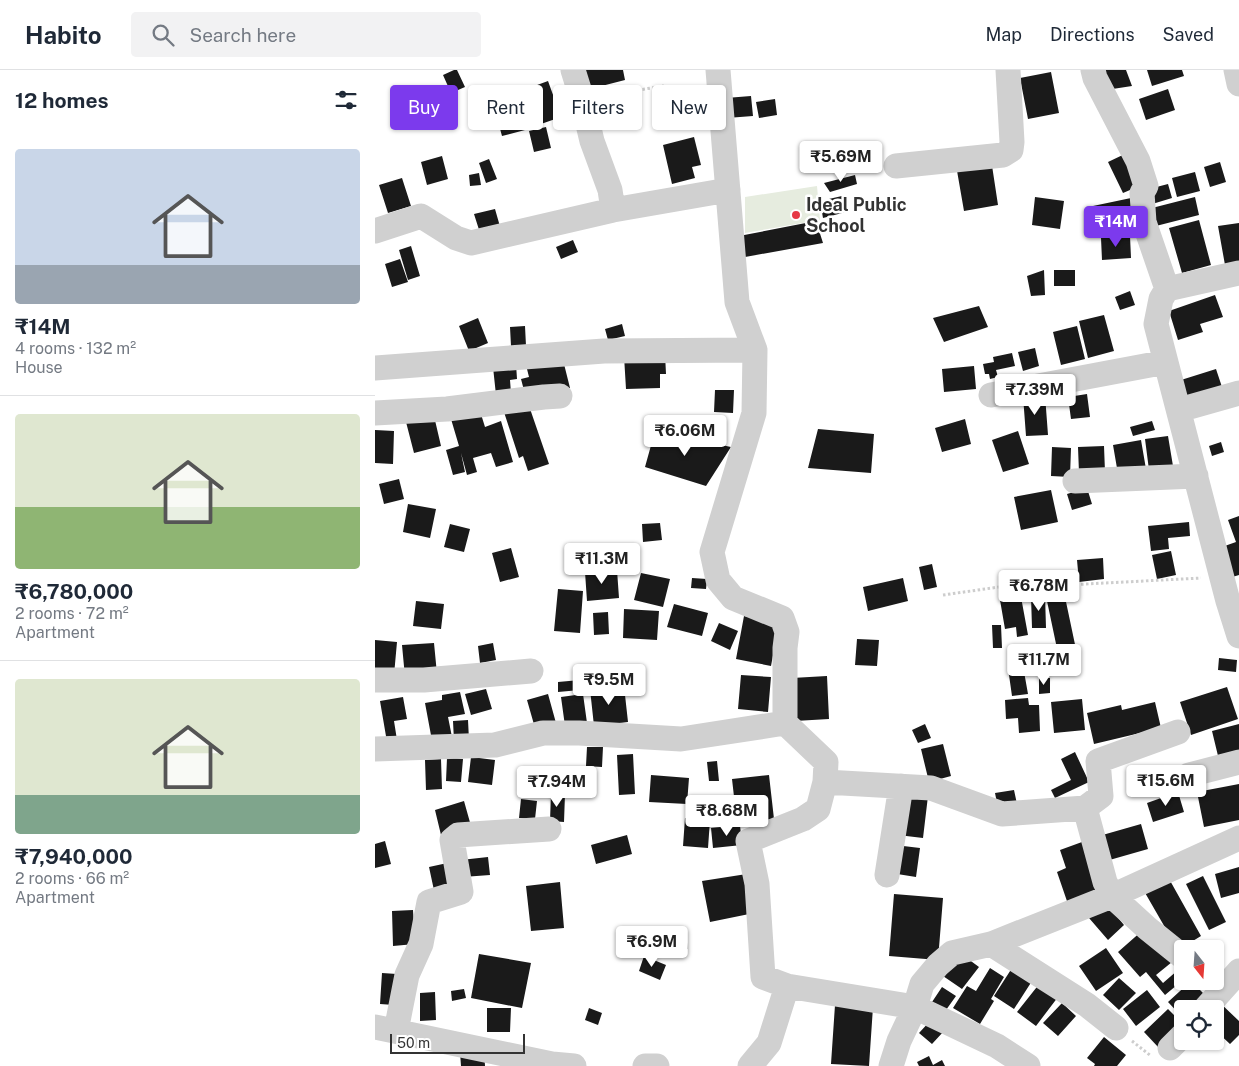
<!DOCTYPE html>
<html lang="en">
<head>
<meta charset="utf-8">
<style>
	body { margin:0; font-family:"Public Sans",sans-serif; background:#f2f2f3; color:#1f2937; height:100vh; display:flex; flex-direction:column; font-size:19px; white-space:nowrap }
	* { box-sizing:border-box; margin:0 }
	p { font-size:16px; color:#747a83 }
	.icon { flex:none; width:28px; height:28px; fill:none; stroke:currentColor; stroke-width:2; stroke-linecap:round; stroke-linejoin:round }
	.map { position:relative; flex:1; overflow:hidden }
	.panel { display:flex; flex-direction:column; background:#fff; width:375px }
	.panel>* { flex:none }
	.guide { position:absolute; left:15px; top:15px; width:475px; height:45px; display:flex; gap:10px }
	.needle { width:32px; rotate:163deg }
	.tools { position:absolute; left:799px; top:870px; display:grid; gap:10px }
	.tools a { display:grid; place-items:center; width:50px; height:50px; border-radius:5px; background:#fff; box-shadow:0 1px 4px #0004; font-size:25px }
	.scale { position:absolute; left:15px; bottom:12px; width:135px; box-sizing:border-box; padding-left:5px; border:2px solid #333; border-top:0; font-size:14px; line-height:18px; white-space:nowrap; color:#333; -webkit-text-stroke:4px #fff; paint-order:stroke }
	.price { position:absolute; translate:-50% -42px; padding:0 11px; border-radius:5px; background:#fff; color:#222; font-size:16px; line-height:32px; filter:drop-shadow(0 1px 2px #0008) }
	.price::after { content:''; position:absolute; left:50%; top:30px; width:15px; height:11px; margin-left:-8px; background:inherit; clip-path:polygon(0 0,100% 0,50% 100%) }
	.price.active { background:#7c3aed; color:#fff }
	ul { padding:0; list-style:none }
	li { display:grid; align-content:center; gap:10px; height:265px; padding:0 15px }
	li+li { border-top:1px solid #e0e1e3 }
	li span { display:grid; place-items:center; height:155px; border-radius:5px; color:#555 }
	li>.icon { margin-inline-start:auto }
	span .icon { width:90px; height:90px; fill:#fffc; stroke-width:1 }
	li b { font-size:21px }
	h2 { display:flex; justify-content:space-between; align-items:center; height:60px; padding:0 15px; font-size:21px }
	.tag { padding:0 18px; border-radius:5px; background:#fff; box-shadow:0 1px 4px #0004; font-size:18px; line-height:45px }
	.tag.active { background:#7c3aed; color:#fff }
	header { display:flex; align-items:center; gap:30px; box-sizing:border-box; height:70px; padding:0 25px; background:#fff; border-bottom:1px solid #e0e1e3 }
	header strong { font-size:24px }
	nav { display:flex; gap:28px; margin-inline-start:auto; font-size:18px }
	.search { width:350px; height:45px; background:#f2f2f3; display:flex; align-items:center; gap:12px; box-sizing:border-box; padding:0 18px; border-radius:5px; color:#747a83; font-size:19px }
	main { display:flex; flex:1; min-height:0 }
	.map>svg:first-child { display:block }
	.green { fill:#e6ecdf }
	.building { fill:#1a1a1a }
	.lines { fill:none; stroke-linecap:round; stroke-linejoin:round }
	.path { stroke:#cdcdcd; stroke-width:3; stroke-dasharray:2.5 2.5; stroke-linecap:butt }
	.minor { stroke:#d0d0d0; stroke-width:25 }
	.poi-dot { fill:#e63946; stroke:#fff; stroke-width:2 }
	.labels { text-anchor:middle; stroke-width:5; stroke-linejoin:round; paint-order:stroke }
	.poi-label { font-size:18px; font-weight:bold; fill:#333; stroke:#fff; text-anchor:start }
</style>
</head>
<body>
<header>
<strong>Habito</strong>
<div class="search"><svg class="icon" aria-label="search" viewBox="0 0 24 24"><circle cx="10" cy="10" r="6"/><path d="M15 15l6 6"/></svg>Search here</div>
<nav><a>Map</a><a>Directions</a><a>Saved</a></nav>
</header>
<main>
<section class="panel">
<h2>12 homes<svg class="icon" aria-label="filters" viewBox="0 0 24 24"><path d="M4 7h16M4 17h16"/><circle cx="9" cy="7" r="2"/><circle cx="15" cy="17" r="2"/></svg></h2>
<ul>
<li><span style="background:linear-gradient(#c9d6e8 75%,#9aa5b1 0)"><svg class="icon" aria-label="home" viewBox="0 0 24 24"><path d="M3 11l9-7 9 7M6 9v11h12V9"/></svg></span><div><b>₹14M</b><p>4 rooms · 132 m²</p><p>House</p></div></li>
<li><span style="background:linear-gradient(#dfe7d0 60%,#8fb573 0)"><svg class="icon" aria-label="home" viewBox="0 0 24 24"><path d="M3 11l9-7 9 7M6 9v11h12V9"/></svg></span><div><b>₹6,780,000</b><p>2 rooms · 72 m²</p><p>Apartment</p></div></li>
<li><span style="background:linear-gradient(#dfe7d0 75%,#7fa58c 0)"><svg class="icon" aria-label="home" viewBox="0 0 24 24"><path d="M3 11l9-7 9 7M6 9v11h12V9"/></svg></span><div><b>₹7,940,000</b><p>2 rooms · 66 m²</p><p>Apartment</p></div></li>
</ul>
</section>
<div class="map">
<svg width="864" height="996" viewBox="0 0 864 996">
	<rect width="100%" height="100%" fill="#fff"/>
	<!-- green -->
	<path class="green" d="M442 116 445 150 370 163V127Z"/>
	<!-- building -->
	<path class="building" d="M79 0H82L90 17 76 23 68 5Z
		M206 0H248L250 10 211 20Z
		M724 0H751L757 16 731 20Z
		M772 0H807L809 6 777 16Z
		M676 2 684 43 653 49 645 8Z
		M173 11 186 47 166 54 154 18Z
		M793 19 800 40 771 50 764 29Z
		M141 24 150 60 127 66 117 30Z
		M376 26 378 46 352 48 351 28Z
		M400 29 402 45 384 48 381 32Z
		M171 57 176 78 159 82 154 61Z
		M319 67 326 95 317 97 320 108 297 114 288 75Z
		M754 82 769 114 748 123 733 92Z
		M67 86 73 109 52 115 46 92Z
		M114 89 122 109 111 113 104 93Z
		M616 89 623 135 589 141 581 95Z
		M845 92 851 112 835 117 829 97Z
		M820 102 825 121 802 127 797 108Z
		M104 103 106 115 95 116 94 105Z
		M480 105 482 114 455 122 449 113Z
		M27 108 36 136 13 143 4 115Z
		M793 114 797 128 774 135 770 120Z
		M467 126 471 142 448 148 445 131Z
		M660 127 689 131 685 159 657 155Z
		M820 127 824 145 777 157 773 139Z
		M756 128 761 156 724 164 718 136Z
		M120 139 126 160 106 166 99 144Z
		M824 150 836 195 807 203 794 158Z
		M441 151 448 173 370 187 364 166Z
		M864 153V192L850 195 843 156Z
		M755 166 756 188 727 190 726 168Z
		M198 170 203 182 186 189 181 177Z
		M36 176 45 206 33 210 24 180Z
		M25 189 33 212 17 217 10 194Z
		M669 200 670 225 656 226 652 206Z
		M679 200H700V216H679Z
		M755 221 760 235 745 240 740 227Z
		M840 225 848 247 825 254 828 262 803 270 794 241Z
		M604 236 613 257 569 272 558 248Z
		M729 245 739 281 713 288 704 251Z
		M103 248 113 273 94 281 84 256Z
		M247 254 250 266 233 270 230 259Z
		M150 256 151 276H136L135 257Z
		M702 256 710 289 686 295 678 262Z
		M660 278 664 296 648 301 643 282Z
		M637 283 640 296 621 300 623 307 615 309 614 304H610L608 294 619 292 618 287Z
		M290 284 291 304H285V318L251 319 249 286Z
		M187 286 195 318 151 328 146 309 154 307 151 295Z
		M141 294 142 309 135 310 136 323 121 325 118 297Z
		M599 296 601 319 569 322 567 299Z
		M841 299 847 317 813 329 806 310Z
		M340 320H359L358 343 339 342Z
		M712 324 715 347 696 349 693 327Z
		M670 325 673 365 651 366 648 326Z
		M152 330 174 394 153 401 148 386 144 388 128 339Z
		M105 341 110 357 126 351 138 392 121 397 116 383 98 388 102 402 92 405 86 383 90 402 78 405 71 380 84 376 76 349Z
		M59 346 66 376 39 383 31 352Z
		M590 349 596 374 567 382 560 358Z
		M777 351 780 360 758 366 755 357Z
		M443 359 499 364 496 403 433 398Z
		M0 360 19 361 18 394 0 393Z
		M280 361 356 377 331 416 270 397Z
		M643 361 654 394 628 402 617 370Z
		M793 366 798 396 774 400 770 369Z
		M766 370 771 399 743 404 738 375Z
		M846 372 849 382 837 386 834 376Z
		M729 376 730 402 704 403 703 377Z
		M677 377 696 378 695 407 676 406Z
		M24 409 29 429 9 434 4 414Z
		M712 418 717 434 697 440 692 424Z
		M676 420 683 452 646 460 639 427Z
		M33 434 61 439 55 468 28 462Z
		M864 446V505L854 508 844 478 861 472 853 450Z
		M814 452 815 466 793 468 794 479 776 481 773 456Z
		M285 453 287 470 268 472 267 454Z
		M75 454 95 459 89 482 69 477Z
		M136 478 144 507 125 512 117 483Z
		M796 481 801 505 782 509 777 485Z
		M728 488 729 509 704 512 702 490Z
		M557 494 562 517 549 520 544 497Z
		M242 500 244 528 212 531 210 502Z
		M266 503 295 509 288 537 259 530Z
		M317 508 332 509 331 519 316 518Z
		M528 508 533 531 493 541 488 517Z
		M183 519 208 521 205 563 179 561Z
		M670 525 671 558H657L656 526Z
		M646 527 653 565 642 567 641 557 630 559 625 530Z
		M690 527 702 584 684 588 672 531Z
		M41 531 69 534 66 559 38 556Z
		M299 534 333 543 327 566 292 557Z
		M249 539 284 541 282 570 248 568Z
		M233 542 234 564 219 565 218 543Z
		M369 546 404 553 396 596 361 589Z
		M344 553 363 561 355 580 336 571Z
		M617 555H626L627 578H618Z
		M482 569 504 570 502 596 480 595Z
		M0 570 22 572 19 605 0 603Z
		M59 573 62 604 30 607 27 575Z
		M118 573 121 590 105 593 103 576Z
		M844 588 862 590 861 602 843 600Z
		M648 596 653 624 637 626 633 598Z
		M366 605 396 607 393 642 363 639Z
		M452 606 454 649 420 651 417 608Z
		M664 608H675V623L664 624Z
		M205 610V620L183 622V612Z
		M249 616 253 652 219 656 215 619Z
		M852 617 863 649 816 665 805 632Z
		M111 619 117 639 96 645 90 624Z
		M85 622 90 644 73 647 78 672 58 676 50 633 67 630V625Z
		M173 624 181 653 160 658 152 630Z
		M208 624 212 653 190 656 186 627Z
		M28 627 32 649 19 651 22 670 12 672 5 631Z
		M653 628 654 635H664L665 661 644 663 643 648 631 649 630 630Z
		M707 629 710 660 679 663 676 632Z
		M780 632 786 658 719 674 712 643 746 635 747 640Z
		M93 650 94 670 79 671 78 651Z
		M550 654 556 668 543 673 537 660Z
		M864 654V684L844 690 837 661Z
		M568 674 576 706 554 712 546 679Z
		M212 677H228L227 697 211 696Z
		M700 682 714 712 680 728 676 720 696 710 686 689Z
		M258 684 260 724 244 725 242 685Z
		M96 687 120 690 117 715 93 712Z
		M72 688 88 689 86 712 71 711Z
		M66 689 67 719 51 720 50 690Z
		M342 691 344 711H334L332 692Z
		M276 705 314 708 312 734 274 732Z
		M394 705 399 749 362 753 357 709Z
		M864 714V750L829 757 822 722Z
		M639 720 642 734 623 738 620 723Z
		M803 722 809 742 778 752 772 733Z
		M176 723 190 724 189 752 175 751Z
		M528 723 553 726 548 768 523 765Z
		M146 729 162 731 160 749 144 748Z
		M89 731 96 756 66 765 60 740Z
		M310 748 335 750 333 778 308 776Z
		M766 754 773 779 731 791 724 766Z
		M365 755 367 775 338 778 336 758Z
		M252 765 257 784 221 794 216 775Z
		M10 771 16 794 0 798V774Z
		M707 772 725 822 694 837 682 802 691 798 685 780Z
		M520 775 545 778 541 807 516 803Z
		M113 787 115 805 88 807 86 790Z
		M77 792 82 821 60 825 54 797Z
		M864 797V823L846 828 840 804Z
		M378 803 384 842 335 852 327 811Z
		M828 806 851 852 834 860 811 814Z
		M793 807 826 866 803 880 769 821Z
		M185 812 189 858 156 861 151 816Z
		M519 824 568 828 563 890 514 886Z
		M731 833 749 855 733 870 714 848Z
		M38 840 40 874 18 876 17 841Z
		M310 858 313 879 301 881 298 860Z
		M768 860 797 892 781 905 788 913 803 900 808 905V910L790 925 771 902 765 907 743 882Z
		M275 864 279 879 248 887 244 872Z
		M731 878 748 903 721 921 704 896Z
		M585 883 604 897 587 919 568 906Z
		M104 884 156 893 147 938 96 928Z
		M269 886 291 895 285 910 264 901Z
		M615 898 629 907 616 929 619 931 605 954 578 938 592 916 601 921Z
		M637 898 657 911 639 939 619 926Z
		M7 903 22 904 19 935 5 934Z
		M744 908 761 923 744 940 728 925Z
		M816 911 833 928 820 939H808V948L793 932Z
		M665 913 683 927 661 956 642 942Z
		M567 917 581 926 571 940 557 932Z
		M89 919 91 928 77 931 76 921Z
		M772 920 785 937 761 956 748 939Z
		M60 922 61 950 45 951V923Z
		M843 931 864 951V965L855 974 840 960V939Z
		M687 933 701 946 683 966 668 953Z
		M460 935 498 937 494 996 456 994Z
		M112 938H136L135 962H112Z
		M214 938 227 943 223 955 210 950Z
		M793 939 808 954 784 978 769 962Z
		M556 950 569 961 557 974 544 963Z
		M729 967 751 985 742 996H719L720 994 712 988Z
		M109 980 110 996H86L85 982Z
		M554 986 558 995 567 990 570 996H544L542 992Z"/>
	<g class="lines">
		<!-- path -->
		<path class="path" d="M228 26 288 16 300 23 305 51
			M568 525 631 516 654 510H669L692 515 826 508
			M757 971 776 986"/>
		<!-- minor -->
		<path class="minor" d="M198 0 207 29 217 71 235 120 238 140
			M343 0 362 232 380 280 379 343 337 482 343 510 358 528 407 548 412 562 410 578V653
			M718 0 720 8 763 91 771 116 767 123 769 152 792 219
			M861 0 864 14
			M521 96 628 85 636 80 637 72 633 0
			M0 161 46 146 81 168 96 173 238 140 353 120
			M864 203 792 219 786 229 781 254 853 531 864 566
			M0 298 229 281 380 280
			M616 325 791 292
			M804 340 864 323
			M0 343 72 339 169 327 185 326
			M700 411 821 406
			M0 610H49L156 601
			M0 679 120 675 168 663H204L306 669 410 653 451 692 450 712 556 718 627 744 710 738 726 726 723 691 803 662
			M814 705 864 692
			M710 738 730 812 737 826 772 858 808 887
			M512 805 526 716
			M616 874 712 935 741 958
			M412 916 388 907 382 814 373 771 428 749 443 739 450 712
			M830 939 864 901
			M0 957 177 994 199 996
			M21 961 32 905 46 874 54 832 86 822 77 770 83 765 174 759
			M795 978 808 965
			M270 996H282
			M375 996 394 973 412 916 540 937 547 914 563 895 577 883 616 874 737 826 864 768
			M516 996 524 971 540 937 622 976 653 996"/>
	</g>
	<!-- markers -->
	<circle class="poi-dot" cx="421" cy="145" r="5"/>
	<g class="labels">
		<!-- poi labels -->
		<g class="poi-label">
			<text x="431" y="141">Ideal Public<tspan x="431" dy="21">School</tspan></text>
		</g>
	</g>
</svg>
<div class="tools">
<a><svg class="needle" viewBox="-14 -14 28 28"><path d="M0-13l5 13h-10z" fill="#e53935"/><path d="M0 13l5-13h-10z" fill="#747a83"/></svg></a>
<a><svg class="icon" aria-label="locate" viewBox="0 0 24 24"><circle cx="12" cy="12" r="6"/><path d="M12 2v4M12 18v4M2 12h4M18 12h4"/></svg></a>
</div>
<div class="scale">50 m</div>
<b class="price" style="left:466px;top:113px">₹5.69M</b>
<b class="price active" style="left:741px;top:178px">₹14M</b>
<b class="price" style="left:660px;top:346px">₹7.39M</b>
<b class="price" style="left:310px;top:387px">₹6.06M</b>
<b class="price" style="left:227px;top:515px">₹11.3M</b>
<b class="price" style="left:664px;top:542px">₹6.78M</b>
<b class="price" style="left:669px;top:616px">₹11.7M</b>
<b class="price" style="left:234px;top:636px">₹9.5M</b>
<b class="price" style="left:791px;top:737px">₹15.6M</b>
<b class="price" style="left:182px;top:738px">₹7.94M</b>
<b class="price" style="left:352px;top:767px">₹8.68M</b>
<b class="price" style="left:277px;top:898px">₹6.9M</b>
<div class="guide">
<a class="tag active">Buy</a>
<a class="tag">Rent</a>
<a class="tag">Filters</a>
<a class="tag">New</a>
</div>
</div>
</main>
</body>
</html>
